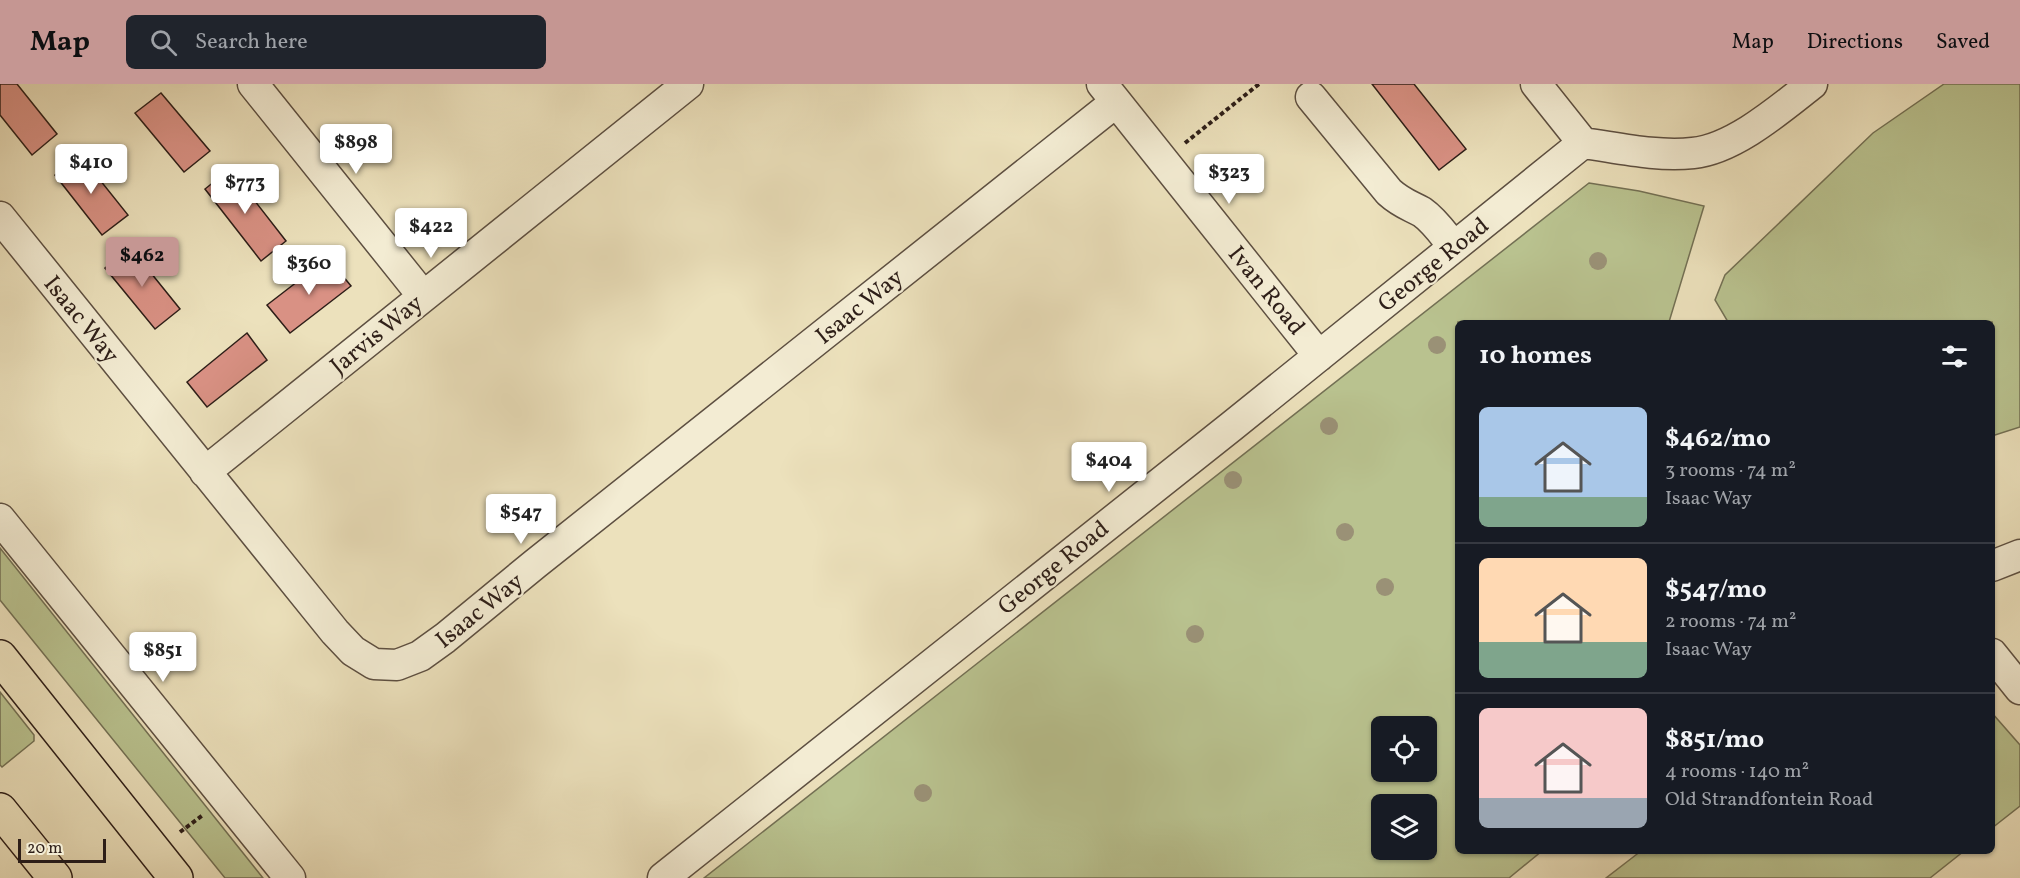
<!DOCTYPE html>
<html lang="en">
<head>
<meta charset="utf-8">
<style>
	body { margin:0; font-family:Vollkorn,serif; background:#20242c; color:#f1f3f6; height:100vh; display:flex; flex-direction:column; font-size:22px; white-space:nowrap }
	* { box-sizing:border-box; margin:0 }
	p { font-size:20px; color:#9ea1a6 }
	.icon { flex:none; width:33px; height:33px; fill:none; stroke:currentColor; stroke-width:2; stroke-linecap:round; stroke-linejoin:round }
	.map { position:relative; flex:1; overflow:hidden }
	.drawer { position:absolute; left:1455px; top:236px; width:540px; height:534px; display:flex; flex-direction:column; background:#171b24; border-radius:9px; box-shadow:0 2px 4px #0004 }
	.drawer>* { flex:none }
	.tools { position:absolute; left:1371px; top:632px; display:grid; gap:12px }
	.tools a { display:grid; place-items:center; width:66px; height:66px; border-radius:9px; background:#171b24; box-shadow:0 2px 4px #0004; font-size:30px }
	.scale { position:absolute; left:18px; bottom:15px; width:88px; box-sizing:border-box; padding-left:6px; border:3px solid #2d1e18; border-top:0; font-size:16px; line-height:21px; white-space:nowrap; color:#2d1e18; -webkit-text-stroke:4px #f3ecd3; paint-order:stroke }
	.price { position:absolute; translate:-50% -51px; padding:0 14px; border-radius:6px; background:#fff; color:#222; font-size:20px; line-height:39px; filter:drop-shadow(0 2px 3px #0008) }
	.price::after { content:''; position:absolute; left:50%; top:36px; width:18px; height:14px; margin-left:-9px; background:inherit; clip-path:polygon(0 0,100% 0,50% 100%) }
	.price.current { background:#c59692; color:#111 }
	ul { padding:0; list-style:none }
	li { display:flex; align-items:center; gap:18px; height:150px; padding:0 24px }
	li+li { border-top:2px solid #363941 }
	li span { display:grid; place-items:center; flex:none; width:168px; height:120px; border-radius:9px; color:#555 }
	li>.icon { margin-inline-start:auto }
	span .icon { width:72px; height:72px; fill:#fffc; stroke-width:1 }
	li b { font-size:26px }
	h2 { display:flex; justify-content:space-between; align-items:center; height:72px; padding:0 24px; font-size:26px }
	header { display:flex; align-items:center; gap:36px; box-sizing:border-box; height:84px; padding:0 30px; background:#c59692; color:#111 }
	header strong { font-size:28px }
	nav { display:flex; gap:33px; margin-inline-start:auto; font-size:21px }
	.search { width:420px; height:54px; background:#20242c; display:flex; align-items:center; gap:15px; box-sizing:border-box; padding:0 21px; border-radius:9px; color:#9ea1a6; font-size:22px }
	.map>svg:first-child { display:block }
	.green { fill:#b9c28f; stroke:#737054; stroke-width:1.5; fill-rule:evenodd }
	.building { fill:#d99184; stroke:#2d1e18; stroke-width:1.5 }
	.lines { fill:none; stroke-linecap:round; stroke-linejoin:round }
	.minor-casing { stroke:#5d4f41; stroke-width:33 }
	.major-casing { stroke:#2d1e18; stroke-width:36 }
	.path { stroke:#2d1e18; stroke-width:4; stroke-dasharray:4.5 3; stroke-linecap:butt }
	.minor { stroke:#f3ecd3; stroke-width:30 }
	.major { stroke:#ece1bc; stroke-width:33 }
	.tree { fill:#9a9176 }
	.labels { text-anchor:middle; stroke-width:4.5; stroke-linejoin:round; paint-order:stroke }
	.street-label { font-size:24px; fill:#2d1e18; stroke:#f3ecd3 }
</style>
</head>
<body>
<header>
<strong>Map</strong>
<div class="search"><svg class="icon" aria-label="search" viewBox="0 0 24 24"><circle cx="10" cy="10" r="6"/><path d="M15 15l6 6"/></svg>Search here</div>
<nav><a>Map</a><a>Directions</a><a>Saved</a></nav>
</header>
<div class="map">
<svg width="2020" height="794" viewBox="0 0 2020 794">
	<rect width="100%" height="100%" fill="#ece1bc"/>
	<filter id="stains"><feTurbulence type="fractalNoise" baseFrequency=".00333" numOctaves="4"/><feColorMatrix values="0 0 0 0 .2 0 0 0 0 .09 0 0 0 0 .02 0 0 0 .5 -.17"/></filter>
	<radialGradient id="worn" r=".72"><stop offset=".6" stop-color="#630" stop-opacity="0"/><stop offset="1" stop-color="#630" stop-opacity=".3"/></radialGradient>
	<!-- green -->
	<path class="green" d="M1944 0H2020V343L1992 352V238H1728L1715 216 1725 191 1873 49Z
		M1589 99 1639 107 1704 122 1669 238H1458V766L1542 767 1509 794H704ZM1382 642H1426V687H1382ZM1382 720H1426V765H1382Z
		M0 464 263 794H225L0 516Z
		M0 608 34 651V657L2 683 0 681Z
		M1992 629 2020 661V722L1992 744Z
		M1641 767V766L1964 767 1930 794H1606Z"/>
	<!-- building -->
	<path class="building" d="M0 0H17L57 50 32 71 0 31Z
		M1372 0H1414L1466 65 1439 86Z
		M161 9 210 67 184 88 135 29Z
		M80 71 128 131 102 151 55 91Z
		M230 85 286 157 261 177 205 105Z
		M130 163 180 225 155 245 105 184Z
		M328 174 351 202 290 249 267 221Z
		M247 249 267 276 207 323 187 298Z"/>
	<g class="lines">
		<!-- minor casing -->
		<g class="minor-casing">
			<path id="minor" d="M253 0 423 212
				M1102 0 1319 272
				M1536 0 1583 59
				M1311 13 1389 108C1401 119 1409 121 1422 128 1435 137 1444 151 1454 163
				M1583 59C1619 64 1657 73 1693 69 1734 65 1780 25 1812 0
				M0 133 335 548 353 567 374 580 397 581 420 572 445 554 535 480 1116 18
				M205 388 688 0
				M0 435 290 794
				M1992 482 2020 471
				M1992 570 2020 605
				M663 794 1232 342 1583 59"/>
		</g>
		<!-- major casing -->
		<g class="major-casing">
			<path id="major" d="M0 573 176 794
				M0 726 55 794"/>
		</g>
		<!-- path -->
		<path class="path" d="M1185 59 1259 0
			M180 748 203 731"/>
		<!-- minor -->
		<use href="#minor" class="minor"/>
		<!-- major -->
		<use href="#major" class="major"/>
	</g>
	<!-- trees -->
	<g class="tree">
		<circle cx="1598" cy="177" r="9"/>
		<circle cx="1437" cy="261" r="9"/>
		<circle cx="1329" cy="342" r="9"/>
		<circle cx="1233" cy="396" r="9"/>
		<circle cx="1345" cy="448" r="9"/>
		<circle cx="1385" cy="503" r="9"/>
		<circle cx="1195" cy="550" r="9"/>
		<circle cx="923" cy="709" r="9"/>
	</g>
	<g class="labels">
		<!-- street labels -->
		<g class="street-label">
			<text transform="translate(1433 180) rotate(-39)" y="8">George Road</text>
			<text transform="translate(1267 206) rotate(51)" y="8">Ivan Road</text>
			<text transform="translate(859 222) rotate(-39)" y="8">Isaac Way</text>
			<text transform="translate(82 235) rotate(51)" y="8">Isaac Way</text>
			<text transform="translate(376 250) rotate(-39)" y="8">Jarvis Way</text>
			<text transform="translate(1053 483) rotate(-39)" y="8">George Road</text>
			<text transform="translate(479 526) rotate(-39)" y="8">Isaac Way</text>
		</g>
	</g>
	<rect width="100%" height="100%" filter="url(#stains)"/>
	<rect width="100%" height="100%" fill="url(#worn)"/>
</svg>
<div class="tools">
<a><svg class="icon" aria-label="locate" viewBox="0 0 24 24"><circle cx="12" cy="12" r="6"/><path d="M12 2v4M12 18v4M2 12h4M18 12h4"/></svg></a>
<a><svg class="icon" aria-label="layers" viewBox="0 0 24 24"><path d="M12 4l9 5-9 5-9-5zM3 14l9 5 9-5"/></svg></a>
</div>
<div class="scale">20 m</div>
<b class="price" style="left:356px;top:91px">$898</b>
<b class="price" style="left:91px;top:111px">$410</b>
<b class="price" style="left:1229px;top:121px">$323</b>
<b class="price" style="left:245px;top:131px">$773</b>
<b class="price" style="left:431px;top:175px">$422</b>
<b class="price current" style="left:142px;top:204px">$462</b>
<b class="price" style="left:309px;top:212px">$360</b>
<b class="price" style="left:1109px;top:409px">$404</b>
<b class="price" style="left:521px;top:461px">$547</b>
<b class="price" style="left:163px;top:599px">$851</b>
<section class="drawer">
<h2>10 homes<svg class="icon" aria-label="filters" viewBox="0 0 24 24"><path d="M4 7h16M4 17h16"/><circle cx="9" cy="7" r="2"/><circle cx="15" cy="17" r="2"/></svg></h2>
<ul>
<li><span style="background:linear-gradient(#a9c7e8 75%,#7fa58c 0)"><svg class="icon" aria-label="home" viewBox="0 0 24 24"><path d="M3 11l9-7 9 7M6 9v11h12V9"/></svg></span><div><b>$462/mo</b><p>3 rooms · 74 m²</p><p>Isaac Way</p></div></li>
<li><span style="background:linear-gradient(#ffd9b3 70%,#7fa58c 0)"><svg class="icon" aria-label="home" viewBox="0 0 24 24"><path d="M3 11l9-7 9 7M6 9v11h12V9"/></svg></span><div><b>$547/mo</b><p>2 rooms · 74 m²</p><p>Isaac Way</p></div></li>
<li><span style="background:linear-gradient(#f6c9c9 75%,#9aa5b1 0)"><svg class="icon" aria-label="home" viewBox="0 0 24 24"><path d="M3 11l9-7 9 7M6 9v11h12V9"/></svg></span><div><b>$851/mo</b><p>4 rooms · 140 m²</p><p>Old Strandfontein Road</p></div></li>
</ul>
</section>
</div>
</body>
</html>
